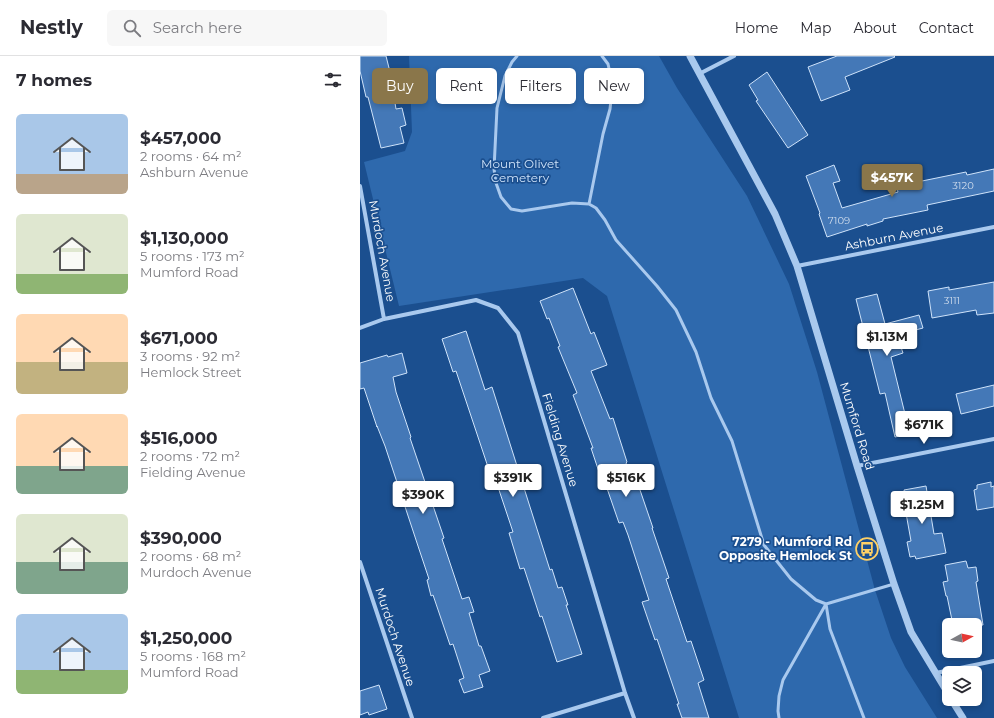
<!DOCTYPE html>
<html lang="en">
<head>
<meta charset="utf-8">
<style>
	body { margin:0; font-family:Montserrat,sans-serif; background:#f7f7f7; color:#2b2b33; height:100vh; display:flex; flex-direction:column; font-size:15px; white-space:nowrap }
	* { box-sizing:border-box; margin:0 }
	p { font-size:13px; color:#7c7c81 }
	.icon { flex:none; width:22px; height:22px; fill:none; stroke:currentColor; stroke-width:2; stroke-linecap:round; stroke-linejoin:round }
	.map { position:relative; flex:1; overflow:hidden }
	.details { display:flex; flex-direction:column; background:#fff; width:360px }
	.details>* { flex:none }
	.top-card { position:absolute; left:12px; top:12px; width:380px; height:36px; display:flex; gap:8px }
	.needle { width:26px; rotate:82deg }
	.fabs { position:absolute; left:582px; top:562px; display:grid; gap:8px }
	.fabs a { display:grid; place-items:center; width:40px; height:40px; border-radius:6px; background:#fff; box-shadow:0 2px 6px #0003; font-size:20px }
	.price { position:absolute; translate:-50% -34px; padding:0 9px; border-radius:4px; background:#fff; color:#222; font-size:13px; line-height:26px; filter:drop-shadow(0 1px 2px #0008) }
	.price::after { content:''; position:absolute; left:50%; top:24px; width:12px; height:9px; margin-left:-6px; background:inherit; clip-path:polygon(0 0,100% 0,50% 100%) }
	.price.selected { background:#8a764a; color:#fff }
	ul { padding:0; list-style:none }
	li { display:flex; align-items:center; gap:12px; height:100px; padding:0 16px }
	li span { display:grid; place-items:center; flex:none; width:112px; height:80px; border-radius:6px; color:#555 }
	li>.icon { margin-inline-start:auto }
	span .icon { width:48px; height:48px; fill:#fffc; stroke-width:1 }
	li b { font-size:17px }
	h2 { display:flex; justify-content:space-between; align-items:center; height:48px; padding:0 16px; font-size:17px }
	.chip { padding:0 14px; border-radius:6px; background:#fff; box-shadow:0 2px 6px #0003; font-size:14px; line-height:36px }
	.chip.selected { background:#8a764a; color:#fff }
	header { display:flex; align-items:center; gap:24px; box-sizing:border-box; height:56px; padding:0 20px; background:#fff; border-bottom:1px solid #e1e1e2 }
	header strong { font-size:19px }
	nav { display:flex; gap:22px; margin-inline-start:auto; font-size:14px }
	.search { width:280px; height:36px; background:#f7f7f7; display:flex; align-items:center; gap:10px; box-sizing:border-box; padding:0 14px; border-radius:6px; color:#7c7c81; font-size:15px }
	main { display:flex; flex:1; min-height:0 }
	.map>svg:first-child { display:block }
	.green { fill:#2e69ad }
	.building { fill:#4478b7; stroke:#cfe3fa }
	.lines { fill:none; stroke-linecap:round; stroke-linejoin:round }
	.service { stroke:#a9c9ee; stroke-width:3 }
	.minor { stroke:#a9c9ee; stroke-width:4 }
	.tertiary { stroke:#a9c9ee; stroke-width:7 }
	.labels { text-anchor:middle; stroke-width:3.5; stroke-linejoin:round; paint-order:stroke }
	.number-label { font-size:10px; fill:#d0dded }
	.park-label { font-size:12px; fill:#cfe3fa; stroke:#1b4f8f }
	.street-label { font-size:12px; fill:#fff; stroke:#1b4f8f }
	.poi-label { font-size:12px; font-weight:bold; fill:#fff; stroke:#1b4f8f; text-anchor:end }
</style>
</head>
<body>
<header>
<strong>Nestly</strong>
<div class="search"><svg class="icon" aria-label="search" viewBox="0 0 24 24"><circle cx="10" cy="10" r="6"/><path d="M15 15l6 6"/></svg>Search here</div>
<nav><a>Home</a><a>Map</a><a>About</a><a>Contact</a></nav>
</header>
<main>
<section class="details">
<h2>7 homes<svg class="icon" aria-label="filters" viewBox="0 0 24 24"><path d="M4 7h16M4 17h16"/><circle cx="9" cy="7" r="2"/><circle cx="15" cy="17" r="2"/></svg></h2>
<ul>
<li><span style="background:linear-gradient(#a9c7e8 75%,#b9a48a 0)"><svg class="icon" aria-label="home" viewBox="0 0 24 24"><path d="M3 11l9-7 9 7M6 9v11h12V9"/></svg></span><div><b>$457,000</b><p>2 rooms · 64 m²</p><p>Ashburn Avenue</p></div></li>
<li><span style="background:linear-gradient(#dfe7d0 75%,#8fb573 0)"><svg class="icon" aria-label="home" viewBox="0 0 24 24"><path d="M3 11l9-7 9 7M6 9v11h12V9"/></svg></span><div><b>$1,130,000</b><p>5 rooms · 173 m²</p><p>Mumford Road</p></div></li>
<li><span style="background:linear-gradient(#ffd9b3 60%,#c2b280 0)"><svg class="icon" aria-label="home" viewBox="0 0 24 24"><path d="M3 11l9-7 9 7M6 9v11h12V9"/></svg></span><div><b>$671,000</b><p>3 rooms · 92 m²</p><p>Hemlock Street</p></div></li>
<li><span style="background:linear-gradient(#ffd9b3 65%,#7fa58c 0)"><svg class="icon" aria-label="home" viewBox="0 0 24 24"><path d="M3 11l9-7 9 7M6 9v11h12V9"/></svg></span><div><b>$516,000</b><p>2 rooms · 72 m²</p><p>Fielding Avenue</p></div></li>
<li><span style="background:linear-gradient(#dfe7d0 60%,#7fa58c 0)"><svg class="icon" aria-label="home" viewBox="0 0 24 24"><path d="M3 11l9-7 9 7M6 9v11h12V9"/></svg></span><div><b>$390,000</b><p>2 rooms · 68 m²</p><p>Murdoch Avenue</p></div></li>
<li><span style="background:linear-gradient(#a9c7e8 70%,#8fb573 0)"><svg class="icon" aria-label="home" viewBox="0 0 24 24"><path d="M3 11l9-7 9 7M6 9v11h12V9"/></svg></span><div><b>$1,250,000</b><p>5 rooms · 168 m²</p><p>Mumford Road</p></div></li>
</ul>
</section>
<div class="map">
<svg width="634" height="662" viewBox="0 0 634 662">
	<rect width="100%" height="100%" fill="#1b4f8f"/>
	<!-- green -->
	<path class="green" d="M49 0H299L317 32 387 140 429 228 457 316 515 534 531 582 545 611 577 662H379L247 240 223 222 39 250 4 106 45 95 52 76Z"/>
	<!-- building -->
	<path class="building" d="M0 0H26L30 16 26 17 33 47H35L36 53 42 52 46 69 40 71 44 87 21 92 8 41H6L0 15Z
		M477 0H534L535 1 485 21 490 34 461 45 448 11Z
		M407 16 448 79 428 92 396 45 398 44 389 29Z
		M474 109 480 125 473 127 482 152 538 136 535 123 560 118 562 125 606 116 607 119 634 113V135L567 149 568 154 523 163V165L507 170V168L467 181 459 158 460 157 446 120Z
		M634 226V257L617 259 616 254 572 262 568 235 589 231V234Z
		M213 232 231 278 234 276 247 309 231 315 250 363 253 362 267 406 266 407 275 433 279 431 293 472H292L309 522 306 523 327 586 331 585 344 624 338 627 349 662H322L317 648H319L297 583 295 584 282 546 289 544 268 479 263 466 259 467 241 415 239 416 231 392H233L213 339 217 337 198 291 200 290 189 262 187 263 180 245Z
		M517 238 525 268 559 259 563 272 537 279 543 297 531 301 545 358 551 356 556 376 535 381 525 337 520 338 496 243Z
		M106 275 125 334 132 331 190 514 192 513 198 532 202 531 208 549H206L222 598 197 606 182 560 180 561 164 512 160 513 149 477 153 476 131 410 128 411 96 315 93 316 82 283Z
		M42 297 47 317 33 321 36 336 51 381 50 382 84 482 82 483 102 543 109 541 114 556 109 557 119 590H121L130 615 119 619 123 631 104 637 99 624 104 622 93 588 90 589 73 539 71 540 67 524 69 523 58 490 25 390 17 370V371L4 332 0 333V307L27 299 28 301Z
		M634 329V350L601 358 596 338Z
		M631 426V431L634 430V451L617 454 614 434 617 433V429Z
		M566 430 574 478 582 477 586 497 556 503 555 500 550 501 547 486 551 485 544 446 546 445 544 434Z
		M606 505 608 512 616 511 618 525 616 526 623 569H593L587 540H586L583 526 588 525 585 509Z
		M19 629 27 653 9 659 8 656 0 659V635Z"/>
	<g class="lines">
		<!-- service -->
		<path class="service" d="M157 0 152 6 145 20 137 52 134 113 136 127 141 141 151 153 162 155 212 147 229 148 236 152 245 164 256 184 297 230 316 254 336 296 351 342 372 385 404 489 431 523 456 544 466 548 534 528
			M229 148 243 78 250 53 252 35 250 17 248 8 242 0
			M466 548 470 573 504 662
			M419 662 418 655 419 640 423 624 466 548"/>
		<!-- minor -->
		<path class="minor" d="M339 18 374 0
			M0 130 24 263
			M437 210 634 171
			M0 272 24 263 116 244 138 252 158 277 265 637 274 662
			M497 410 634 383
			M0 506 52 662
			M576 617 634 605
			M183 662 265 637"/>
		<!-- tertiary -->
		<path class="tertiary" d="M330 0 415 158 437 210 497 410 534 528 551 576 589 639
			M591 643 603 662"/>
	</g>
	<!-- icons -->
	<defs>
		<g id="bus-ring" transform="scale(1.15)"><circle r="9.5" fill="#1b4f8f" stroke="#ffd166" stroke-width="1.5"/><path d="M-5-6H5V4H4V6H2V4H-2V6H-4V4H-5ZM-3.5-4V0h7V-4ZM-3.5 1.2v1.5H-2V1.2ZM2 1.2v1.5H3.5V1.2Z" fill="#ffd166"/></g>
	</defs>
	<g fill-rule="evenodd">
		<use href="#bus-ring" x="507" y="493"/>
	</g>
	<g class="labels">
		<!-- number labels -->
		<g class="number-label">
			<text x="603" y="133">3120</text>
			<text x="479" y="168">7109</text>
			<text x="592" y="248">3111</text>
		</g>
		<!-- park labels -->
		<g class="park-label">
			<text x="160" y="112">Mount Olivet<tspan x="160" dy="14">Cemetery</tspan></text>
		</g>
		<!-- street labels -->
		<g class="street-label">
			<text transform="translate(534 181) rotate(-11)" y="4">Ashburn Avenue</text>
			<text transform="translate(22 195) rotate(80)" y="4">Murdoch Avenue</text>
			<text transform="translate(497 370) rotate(73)" y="4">Mumford Road</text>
			<text transform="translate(200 384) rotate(73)" y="4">Fielding Avenue</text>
			<text transform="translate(35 581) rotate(72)" y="4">Murdoch Avenue</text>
		</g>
		<!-- poi labels -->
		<g class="poi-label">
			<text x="492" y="490">7279 - Mumford Rd<tspan x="492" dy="14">Opposite Hemlock St</tspan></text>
		</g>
	</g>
</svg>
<div class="fabs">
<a><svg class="needle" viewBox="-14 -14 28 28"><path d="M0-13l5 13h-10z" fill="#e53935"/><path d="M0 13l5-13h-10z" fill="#7c7c81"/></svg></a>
<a><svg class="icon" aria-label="layers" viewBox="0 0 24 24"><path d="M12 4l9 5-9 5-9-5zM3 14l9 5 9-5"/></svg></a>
</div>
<b class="price selected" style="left:532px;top:142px">$457K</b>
<b class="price" style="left:527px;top:301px">$1.13M</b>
<b class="price" style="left:564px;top:389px">$671K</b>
<b class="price" style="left:153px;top:442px">$391K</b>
<b class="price" style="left:266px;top:442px">$516K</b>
<b class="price" style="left:63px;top:459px">$390K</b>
<b class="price" style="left:562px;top:469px">$1.25M</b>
<div class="top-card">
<a class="chip selected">Buy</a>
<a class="chip">Rent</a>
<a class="chip">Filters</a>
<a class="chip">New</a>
</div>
</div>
</main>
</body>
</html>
